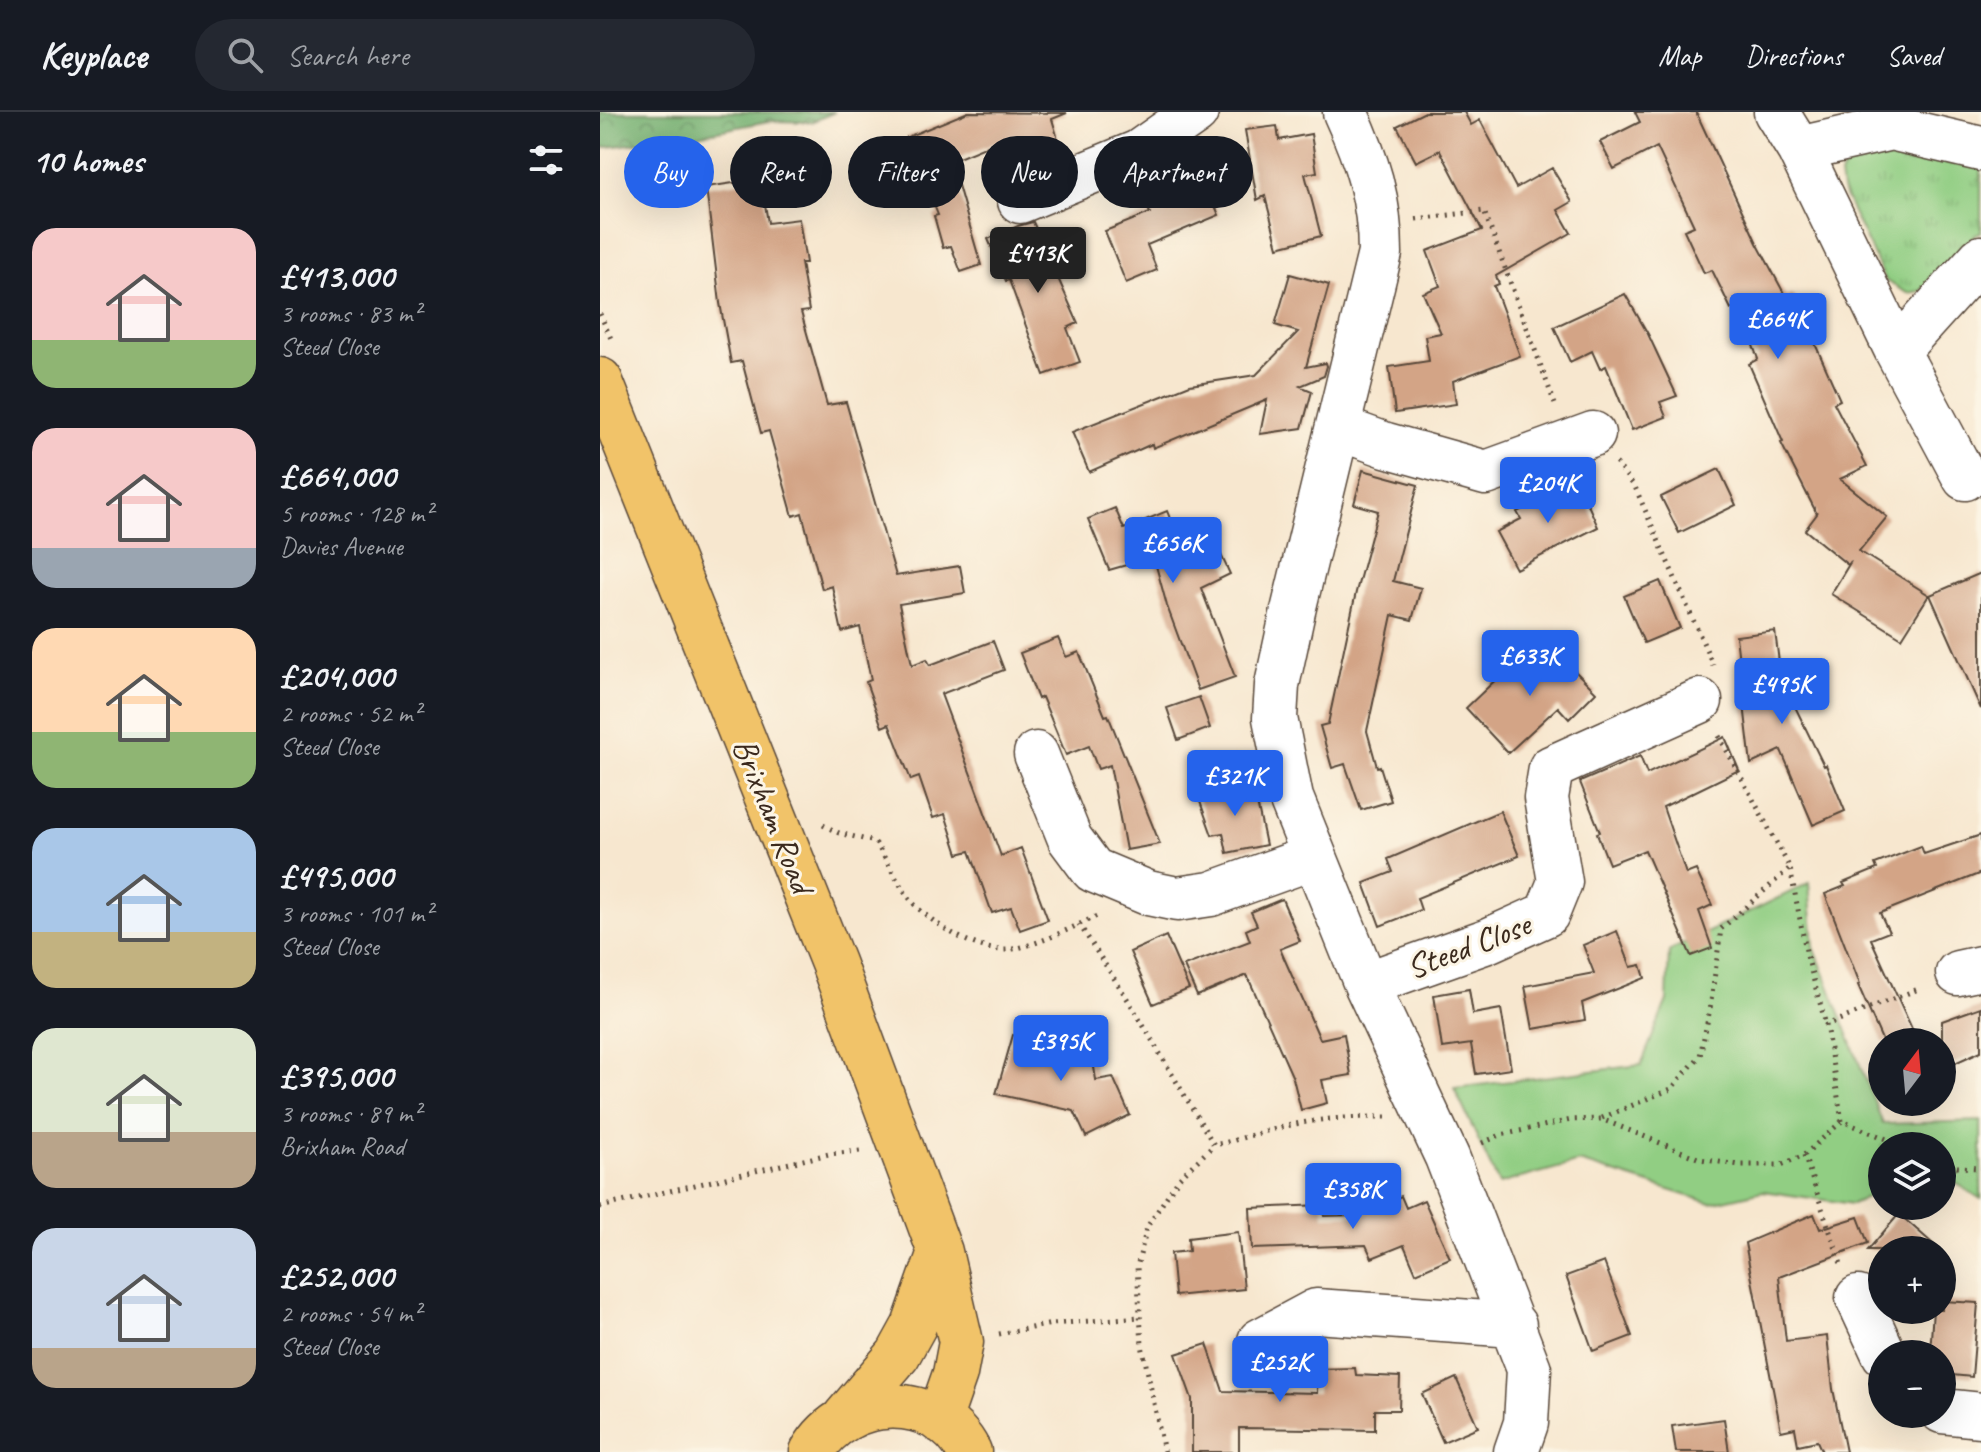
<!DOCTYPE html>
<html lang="en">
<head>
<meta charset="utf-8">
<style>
	body { margin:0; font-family:Caveat,sans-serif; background:#242831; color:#f1f3f6; height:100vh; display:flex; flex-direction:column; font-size:30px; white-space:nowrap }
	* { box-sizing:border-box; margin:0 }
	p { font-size:26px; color:#9ea1a6 }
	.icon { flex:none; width:44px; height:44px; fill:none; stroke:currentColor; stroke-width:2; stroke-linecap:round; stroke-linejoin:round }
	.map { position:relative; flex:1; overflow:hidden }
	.drawer { display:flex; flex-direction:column; background:#171b24; width:600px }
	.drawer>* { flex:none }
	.top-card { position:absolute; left:24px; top:24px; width:760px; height:72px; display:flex; gap:16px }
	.needle { width:52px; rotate:16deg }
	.fabs { position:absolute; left:1268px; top:916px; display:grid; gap:16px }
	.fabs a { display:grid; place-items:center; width:88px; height:88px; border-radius:50%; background:#171b24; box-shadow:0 8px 32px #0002; font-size:40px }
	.price { position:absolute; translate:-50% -68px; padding:0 18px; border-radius:8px; background:#2563eb; color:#fff; font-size:26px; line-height:52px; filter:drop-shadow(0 2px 4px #0008) }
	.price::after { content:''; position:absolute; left:50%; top:48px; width:24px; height:18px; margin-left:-12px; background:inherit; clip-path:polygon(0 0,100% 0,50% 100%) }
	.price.active { background:#222; color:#fff }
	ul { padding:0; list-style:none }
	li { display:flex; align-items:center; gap:24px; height:200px; padding:0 32px }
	li span { display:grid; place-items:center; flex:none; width:224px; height:160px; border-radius:24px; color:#555 }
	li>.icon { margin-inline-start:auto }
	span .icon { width:96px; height:96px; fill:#fffc; stroke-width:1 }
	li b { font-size:34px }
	h2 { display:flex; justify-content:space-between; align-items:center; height:96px; padding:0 32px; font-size:34px }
	.pill { padding:0 28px; border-radius:36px; background:#171b24; box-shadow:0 8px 32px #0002; font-size:28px; line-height:72px }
	.pill.active { background:#2563eb; color:#fff }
	header { display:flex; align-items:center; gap:48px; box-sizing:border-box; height:112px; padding:0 40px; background:#171b24; border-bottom:2px solid #363941 }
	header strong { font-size:38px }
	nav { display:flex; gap:44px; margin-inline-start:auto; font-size:28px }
	.search { width:560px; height:72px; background:#242831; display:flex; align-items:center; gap:20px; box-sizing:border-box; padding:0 28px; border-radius:44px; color:#9ea1a6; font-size:30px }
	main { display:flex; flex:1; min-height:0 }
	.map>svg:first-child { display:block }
	.grass { fill:url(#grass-tufts); stroke:#667c50; stroke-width:2 }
	.forest { fill:url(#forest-crowns); stroke:#586e48; stroke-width:2 }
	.park { fill:#91ce83; stroke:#667c50; stroke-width:2 }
	.building { fill:#d3a486 }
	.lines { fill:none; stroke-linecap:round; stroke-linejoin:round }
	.minor-casing { stroke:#574639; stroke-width:47 }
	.primary-casing { stroke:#574639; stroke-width:47 }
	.path { stroke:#574639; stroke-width:5; stroke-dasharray:2 6; stroke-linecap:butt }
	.minor { stroke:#fff; stroke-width:44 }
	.primary { stroke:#f1c369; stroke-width:44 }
	.labels { text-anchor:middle; stroke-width:6; stroke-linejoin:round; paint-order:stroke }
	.street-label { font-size:34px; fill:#3b2a1e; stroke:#fcf5e5 }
</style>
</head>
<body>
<header>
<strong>Keyplace</strong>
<div class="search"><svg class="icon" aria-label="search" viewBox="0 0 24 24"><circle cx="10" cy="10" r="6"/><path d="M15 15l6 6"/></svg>Search here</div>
<nav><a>Map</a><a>Directions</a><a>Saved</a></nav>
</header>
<main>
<section class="drawer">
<h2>10 homes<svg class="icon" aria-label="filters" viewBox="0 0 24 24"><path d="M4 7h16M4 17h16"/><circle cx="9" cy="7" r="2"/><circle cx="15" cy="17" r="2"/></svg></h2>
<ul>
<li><span style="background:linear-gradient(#f6c9c9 70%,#8fb573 0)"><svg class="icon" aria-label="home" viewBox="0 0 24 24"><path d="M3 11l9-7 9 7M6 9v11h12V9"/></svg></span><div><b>£413,000</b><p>3 rooms · 83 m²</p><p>Steed Close</p></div></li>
<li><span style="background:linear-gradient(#f6c9c9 75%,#9aa5b1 0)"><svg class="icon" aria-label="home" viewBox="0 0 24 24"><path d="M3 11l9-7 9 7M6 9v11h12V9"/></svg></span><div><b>£664,000</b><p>5 rooms · 128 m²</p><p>Davies Avenue</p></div></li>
<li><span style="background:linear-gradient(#ffd9b3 65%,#8fb573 0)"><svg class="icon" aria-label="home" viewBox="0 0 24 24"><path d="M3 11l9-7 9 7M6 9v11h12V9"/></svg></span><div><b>£204,000</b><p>2 rooms · 52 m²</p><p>Steed Close</p></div></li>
<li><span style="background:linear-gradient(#a9c7e8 65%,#c2b280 0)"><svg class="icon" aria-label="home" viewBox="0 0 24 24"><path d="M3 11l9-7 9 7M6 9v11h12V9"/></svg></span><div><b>£495,000</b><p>3 rooms · 101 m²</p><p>Steed Close</p></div></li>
<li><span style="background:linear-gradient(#dfe7d0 65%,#b9a48a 0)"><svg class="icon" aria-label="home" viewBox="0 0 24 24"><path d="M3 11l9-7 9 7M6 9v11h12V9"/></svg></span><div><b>£395,000</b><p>3 rooms · 89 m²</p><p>Brixham Road</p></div></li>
<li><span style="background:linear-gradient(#c9d6e8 75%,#b9a48a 0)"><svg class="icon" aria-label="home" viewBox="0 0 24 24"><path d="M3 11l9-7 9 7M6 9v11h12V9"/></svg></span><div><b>£252,000</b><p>2 rooms · 54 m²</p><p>Steed Close</p></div></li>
</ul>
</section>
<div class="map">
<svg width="1381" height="1340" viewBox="0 0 1381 1340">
	<defs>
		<pattern id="grass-tufts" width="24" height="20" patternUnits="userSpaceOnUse" patternTransform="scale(2)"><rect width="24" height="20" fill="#91ce83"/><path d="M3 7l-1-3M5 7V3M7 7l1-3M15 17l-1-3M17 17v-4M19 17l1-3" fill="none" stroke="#7eb171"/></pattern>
		<pattern id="forest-crowns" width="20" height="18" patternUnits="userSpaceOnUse" patternTransform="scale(2)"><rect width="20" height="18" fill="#74b171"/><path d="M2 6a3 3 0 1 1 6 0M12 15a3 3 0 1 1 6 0" fill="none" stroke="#60905c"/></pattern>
	</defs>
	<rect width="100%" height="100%" fill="#fcf5e5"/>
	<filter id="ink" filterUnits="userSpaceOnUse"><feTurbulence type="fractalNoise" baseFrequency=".0125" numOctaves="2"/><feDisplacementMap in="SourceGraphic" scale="16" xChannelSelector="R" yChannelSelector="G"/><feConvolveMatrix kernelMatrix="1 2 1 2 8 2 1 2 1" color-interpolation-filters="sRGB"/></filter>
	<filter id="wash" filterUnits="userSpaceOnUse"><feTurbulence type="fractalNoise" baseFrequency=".006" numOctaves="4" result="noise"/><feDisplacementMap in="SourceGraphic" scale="32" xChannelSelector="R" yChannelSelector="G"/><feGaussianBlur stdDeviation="1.8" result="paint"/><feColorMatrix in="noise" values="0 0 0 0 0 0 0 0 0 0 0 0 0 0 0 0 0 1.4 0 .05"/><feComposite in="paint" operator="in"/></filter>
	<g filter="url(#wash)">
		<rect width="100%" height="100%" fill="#f7e7cf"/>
		<!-- grass -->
		<path class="grass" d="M1281 37H1317L1381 52V120L1376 122 1333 171 1321 179 1307 181 1286 169 1242 78 1240 63 1250 44Z"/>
		<!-- forest -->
		<path class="forest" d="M0 0H235L211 10 169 9 97 23 0 36Z"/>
		<!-- park -->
		<path class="park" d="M1209 771 1214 835 1283 1012 1381 1009V1087L1342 1062V1034H1282V1078L1252 1092 1163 1079 1111 1091 979 1050 899 1072 854 976 1041 953 1067 888 1069 839Z"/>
		<g id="blocks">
			<!-- building -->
			<path class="building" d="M368 0 467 1 452 7 458 27 421 39 416 22 351 49 381 153 361 160 351 134 343 136 334 104 338 103 307 25Z
				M825 0H864L871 13 880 8 916 76 952 56 972 90 958 98 971 121 896 164 899 172 894 174 920 244 853 269 856 292 795 301 789 255 829 249 825 224 841 221 823 181 840 174 827 139 882 118 840 38 816 50 797 14Z
				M1035 0H1096L1157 131 1186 185 1193 182 1240 288 1234 291 1267 354 1240 367 1287 405 1259 439 1329 483 1302 526 1231 482 1251 449 1248 453 1205 418 1217 402 1181 331 1183 330 1149 252 1158 247 1138 193 1131 197 1112 158 1104 161 1084 118 1094 114 1057 35 1014 57 1000 30 1040 10Z
				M677 14 679 28 711 22 717 60 705 62 721 124 678 135 665 84 657 88 645 18Z
				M577 61 583 76 604 68 619 103 547 133 557 158 526 171 505 119 550 101 539 76Z
				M161 67 168 111 199 107 206 151H201L209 199 201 200 227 293 246 290 296 464 360 454 365 481 299 492 312 553 327 547 330 553 393 529 404 558 341 582 401 744 421 736 448 808 420 818 411 795 392 801 370 739 358 742 345 702 333 706 319 665 311 668 289 612 282 615 266 570 271 568 260 515 242 520 232 474 222 477 202 401 193 404 169 319 161 321 142 249 131 251 120 191 106 75Z
				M433 110 478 211 467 216 480 250 444 263 409 168 406 169 388 127 418 114Z
				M690 162 729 173 706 255 726 251 727 254 724 264 700 274 712 279 702 316 660 322 667 288 553 336 552 332 489 360 472 320 590 273 656 263 698 220 675 213Z
				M1025 182 1048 222 1077 284 1060 290 1066 305 1032 318 1006 254 1000 257 992 239 970 250 954 215Z
				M1119 357 1136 393 1079 421 1061 385Z
				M763 358 818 373 793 469 821 476 812 508 792 503 767 619 777 655 780 654 791 689 761 698 745 652 732 656 720 614 728 612 756 480 778 399 754 392Z
				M977 368 998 415 916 457 896 420 921 407 917 400 945 385 944 382Z
				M515 396 524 417 567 399 586 446 616 432 630 462 601 476 635 565 598 578 567 494 555 450 539 453 537 450 509 458 488 407Z
				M1381 461V597L1330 483Z
				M1060 469 1080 516 1044 531 1024 484Z
				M1175 519 1181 566 1224 654 1226 653 1245 699 1213 713 1181 638 1151 652 1136 524Z
				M458 526 466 545 479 540 505 604 508 603 560 732 526 738 510 653 498 657 489 634 466 643 442 585 438 587 420 541Z
				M948 532 996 580 969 607 958 595 908 641 866 596 906 558 914 567Z
				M599 585 610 616 578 628 567 596Z
				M1125 625 1139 658 1063 695 1086 762 1096 758 1112 793 1099 799 1112 836 1091 844 1045 738 1009 752 997 721 1000 720 980 670 1040 644 1047 662Z
				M653 672 666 733 627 741 623 721 612 723 598 684Z
				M900 699 919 744 817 786 821 798 780 814 764 771 793 760 788 747Z
				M1381 723V761L1280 801 1289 820 1271 827 1318 930H1283L1258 873 1260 872 1225 782 1245 774 1243 771 1277 757 1275 752 1321 734 1324 742Z
				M682 787 700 829 680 837 720 927 744 922 751 963 722 968 727 991 701 998 693 966 647 863 597 884 584 854 650 829 646 818 657 813 651 800Z
				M1017 819 1031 855 1041 853 1045 866 982 891 985 908 933 917 925 874 994 861 983 833Z
				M566 824 589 877 553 892 530 840Z
				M869 877 873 902 901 897 911 957 876 962 871 932 842 936 834 883Z
				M1381 895V939L1342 957V909Z
				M413 923 492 942 496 968 513 965 530 1003 486 1025 474 999 396 982Z
				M801 1084 806 1096 824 1088 850 1146 816 1161 804 1133 772 1146 766 1133 652 1137 650 1096 723 1093 724 1104 761 1103Z
				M1214 1102 1220 1117 1258 1105 1268 1131 1179 1165 1186 1229 1227 1224 1233 1277 1246 1340H1222L1217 1329 1198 1333 1195 1316 1181 1319 1145 1131Z
				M1299 1102 1340 1138H1268Z
				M638 1120 644 1177 575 1184 571 1141 589 1139 588 1126Z
				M1004 1150 1032 1224 993 1239 966 1164Z
				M1342 1189 1378 1191 1372 1265 1342 1262V1242H1330L1333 1198H1342Z
				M607 1232 623 1279 717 1281V1257L755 1256 756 1263 800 1265 799 1298H775V1318L639 1316V1340H592V1287L576 1242Z
				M856 1266 878 1315 843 1330 822 1282Z
				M1124 1307 1129 1340H1076L1072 1314Z"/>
		</g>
	</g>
	<g filter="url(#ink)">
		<use href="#blocks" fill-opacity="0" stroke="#574639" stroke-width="2"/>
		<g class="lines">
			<!-- minor casing -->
			<g class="minor-casing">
				<path id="minor" d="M745 0C767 48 780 88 780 141L693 499 677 573 675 606 691 686 766 872 847 1045 929 1257 926 1311 916 1340
					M1176 0 1199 37 1297 239 1365 366
					M1199 37 1291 16 1381 37
					M420 89 539 40 596 0
					M1297 239 1381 146
					M739 316 786 333 886 361 993 322
					M436 642 470 727 493 758 548 781 577 787 611 782 714 745
					M1358 861 1381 856
					M766 872 887 829 947 802 960 770 946 686 951 656 1100 589
					M1258 1186 1284 1242
					M660 1229 716 1199 914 1213
					M1342 1299 1381 1303"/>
			</g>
			<!-- primary casing -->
			<g class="primary-casing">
				<path id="primary" d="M0 268 233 851 340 1140 361 1230 355 1262 339 1308
					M245 1305 298 1243 314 1214 340 1140
					M212 1340C245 1282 337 1277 369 1340"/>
			</g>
			<!-- path -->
			<path class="path" d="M816 107 884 99 956 295
				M0 202 13 231
				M1016 351 1035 375 1113 553
				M1119 624 1190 756 1207 844 1226 913
				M223 713 239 721 275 730C288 750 299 775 315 793 335 814 383 844 413 837 443 831 471 816 499 803
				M479 812 530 891 614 1033C639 1028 662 1019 687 1014 720 1006 753 1005 786 1005
				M1002 1006 1071 977 1100 944 1110 897 1121 817 1190 756
				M1242 1009 1226 913 1321 876
				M882 1031 901 1023 971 1008 1001 1007 1100 1047 1139 1053H1181L1204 1043 1242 1009 1304 1034
				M1204 1043 1241 1152
				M1342 1049 1357 1055 1381 1056
				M0 1095 229 1042 261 1039
				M399 1222 452 1212 540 1205
				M564 1340 542 1233 537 1155 547 1115 579 1066 614 1033"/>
			<!-- minor -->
			<use href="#minor" class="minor"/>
			<!-- primary -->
			<use href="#primary" class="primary"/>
		</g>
	</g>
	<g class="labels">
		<!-- street labels -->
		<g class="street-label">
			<text transform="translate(174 703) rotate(68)" y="12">Brixham Road</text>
			<text transform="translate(868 833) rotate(-21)" y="12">Steed Close</text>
		</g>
	</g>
</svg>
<div class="fabs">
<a><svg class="needle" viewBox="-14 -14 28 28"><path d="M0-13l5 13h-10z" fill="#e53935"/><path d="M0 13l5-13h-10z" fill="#9ea1a6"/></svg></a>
<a><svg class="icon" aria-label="layers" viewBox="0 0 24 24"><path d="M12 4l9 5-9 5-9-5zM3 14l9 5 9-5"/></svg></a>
<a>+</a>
<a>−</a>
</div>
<b class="price active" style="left:438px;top:183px">£413K</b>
<b class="price" style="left:1178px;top:249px">£664K</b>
<b class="price" style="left:948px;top:413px">£204K</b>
<b class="price" style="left:573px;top:473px">£656K</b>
<b class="price" style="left:930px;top:586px">£633K</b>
<b class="price" style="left:1182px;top:614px">£495K</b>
<b class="price" style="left:635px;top:706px">£321K</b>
<b class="price" style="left:461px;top:971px">£395K</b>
<b class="price" style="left:753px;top:1119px">£358K</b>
<b class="price" style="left:680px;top:1292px">£252K</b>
<div class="top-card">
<a class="pill active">Buy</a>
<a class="pill">Rent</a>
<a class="pill">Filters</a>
<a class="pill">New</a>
<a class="pill">Apartment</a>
</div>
</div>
</main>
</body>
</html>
